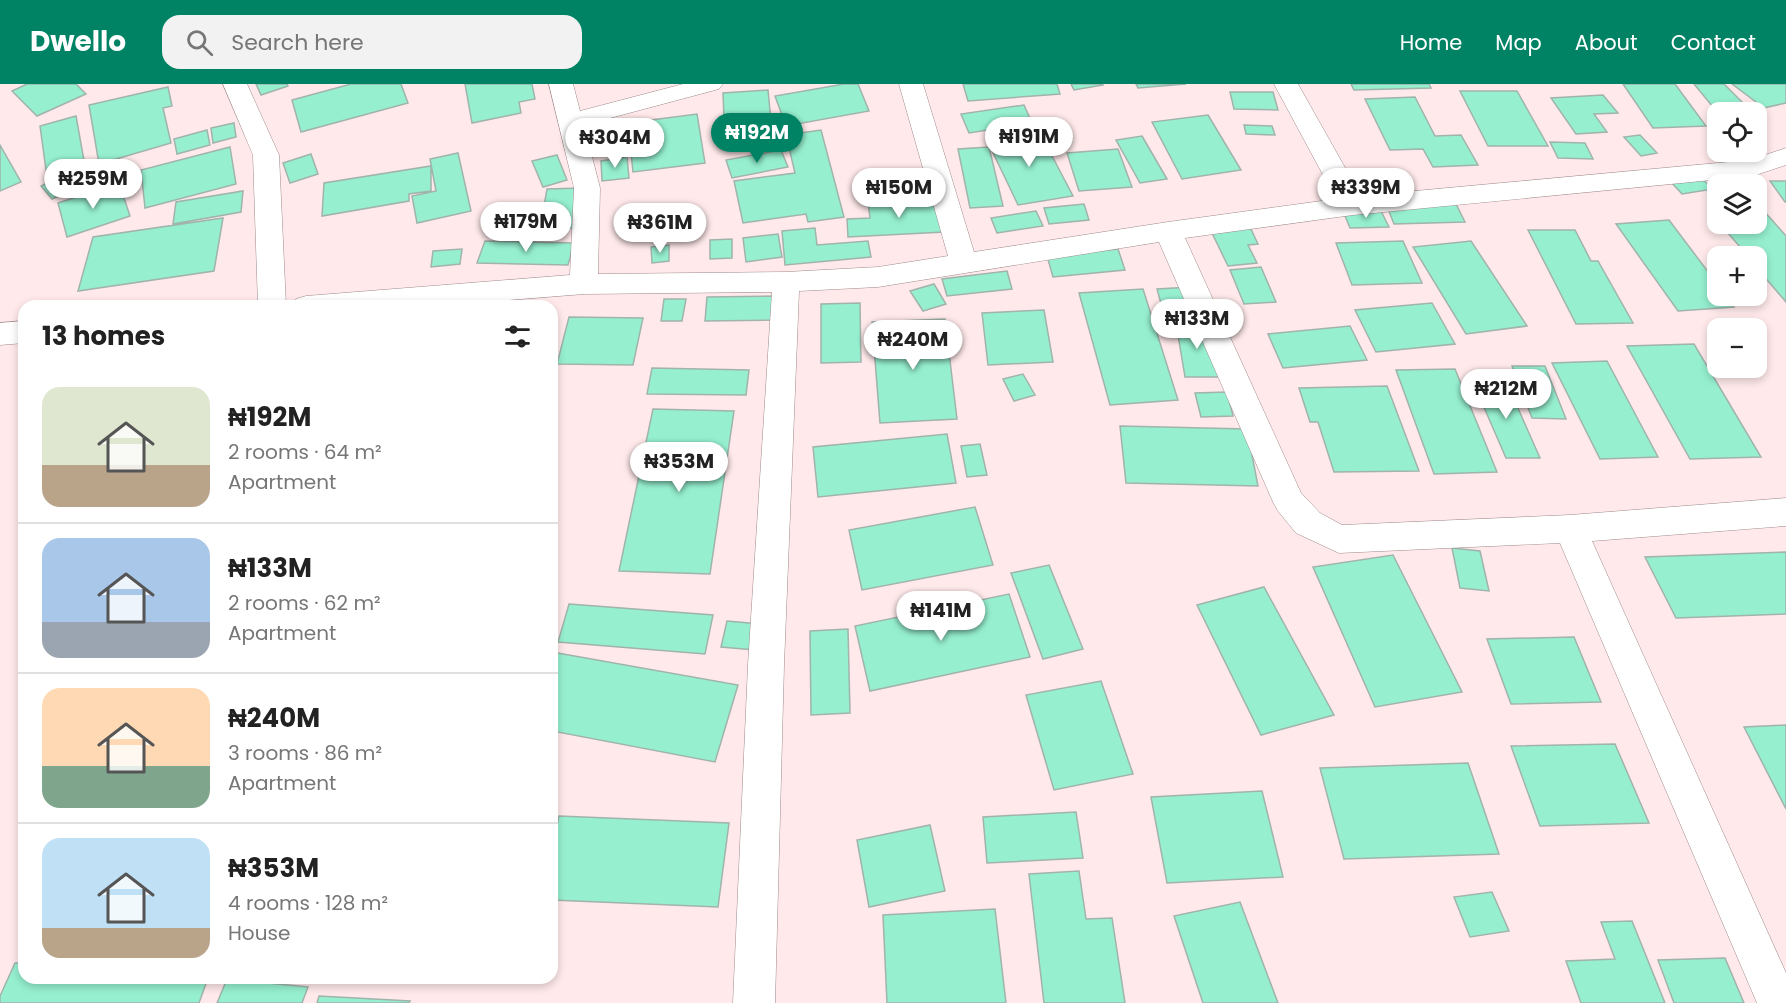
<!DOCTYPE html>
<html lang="en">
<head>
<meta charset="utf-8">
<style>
	body { margin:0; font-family:Poppins,sans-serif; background:#f2f2f2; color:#222; height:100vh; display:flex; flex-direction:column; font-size:22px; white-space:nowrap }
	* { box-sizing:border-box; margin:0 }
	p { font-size:20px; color:#767676 }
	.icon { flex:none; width:33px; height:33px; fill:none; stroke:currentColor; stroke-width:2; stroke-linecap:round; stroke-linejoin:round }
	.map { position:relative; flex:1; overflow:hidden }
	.panel { position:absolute; left:18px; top:216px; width:540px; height:684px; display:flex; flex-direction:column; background:#fff; border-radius:18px; box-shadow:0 3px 9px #0003 }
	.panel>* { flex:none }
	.controls { position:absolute; left:1707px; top:18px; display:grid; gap:12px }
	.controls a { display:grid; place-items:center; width:60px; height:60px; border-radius:12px; background:#fff; box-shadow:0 3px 9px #0003; font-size:30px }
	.price { position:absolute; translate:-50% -51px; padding:0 14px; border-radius:21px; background:#fff; color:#222; font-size:20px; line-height:39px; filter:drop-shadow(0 2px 3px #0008) }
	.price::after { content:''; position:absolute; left:50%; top:36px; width:18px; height:14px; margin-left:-9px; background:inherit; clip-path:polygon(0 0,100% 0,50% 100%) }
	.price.on { background:#008365; color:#fff }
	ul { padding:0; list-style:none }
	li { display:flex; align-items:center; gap:18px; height:150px; padding:0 24px }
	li+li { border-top:2px solid #e0e0e0 }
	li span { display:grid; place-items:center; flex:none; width:168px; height:120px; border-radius:18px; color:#555 }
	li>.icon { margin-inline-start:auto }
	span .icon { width:72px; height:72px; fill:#fffc; stroke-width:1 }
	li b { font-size:26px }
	h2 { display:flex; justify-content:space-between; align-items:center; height:72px; padding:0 24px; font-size:26px }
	header { display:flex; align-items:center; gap:36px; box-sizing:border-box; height:84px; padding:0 30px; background:#008365; color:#fff }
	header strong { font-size:28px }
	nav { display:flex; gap:33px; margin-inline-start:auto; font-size:21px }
	.search { width:420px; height:54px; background:#f2f2f2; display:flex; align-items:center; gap:15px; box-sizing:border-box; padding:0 21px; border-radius:18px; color:#767676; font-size:22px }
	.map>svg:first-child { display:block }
	.building { fill:#96f0d0; stroke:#a0b3ac; stroke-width:1.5 }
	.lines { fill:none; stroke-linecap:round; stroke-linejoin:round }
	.street-casing { stroke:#9e8a8b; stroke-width:1 }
	.street { fill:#fff; fill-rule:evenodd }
</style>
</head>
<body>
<header>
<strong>Dwello</strong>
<div class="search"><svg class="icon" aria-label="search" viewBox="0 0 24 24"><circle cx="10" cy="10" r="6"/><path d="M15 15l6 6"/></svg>Search here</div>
<nav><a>Home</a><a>Map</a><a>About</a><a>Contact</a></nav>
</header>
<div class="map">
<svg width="1786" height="919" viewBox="0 0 1786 919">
	<rect width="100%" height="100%" fill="#ffe9ea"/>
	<!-- building -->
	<path class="building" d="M27 0H76L86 10 37 32 12 7Z
		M256 0H287L288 2 261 11Z
		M351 0H401L408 19 301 48 292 16Z
		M465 0H532L535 15 519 18 521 29 472 39Z
		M844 0H858L869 27 786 42 775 12Z
		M963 0H1057L1060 10 968 17Z
		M1071 0H1102L1103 1 1074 6Z
		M1136 0H1186L1138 4Z
		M1351 0H1429L1431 4 1354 6Z
		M1623 0H1675L1706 42 1653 44Z
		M1694 0H1724L1752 28 1718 29Z
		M1732 0H1786V19L1764 24Z
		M168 3 172 22 163 24 171 59 99 80 89 21Z
		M768 6 773 58 725 61 723 9Z
		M1460 7H1517L1548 62H1488Z
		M1230 8H1273L1278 26 1234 25Z
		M1603 11 1618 29 1594 30 1607 48 1576 50 1551 14Z
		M1415 13 1435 52 1461 51 1478 81 1433 83 1423 65 1390 66 1365 15Z
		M1024 21 1032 39 969 49 961 30Z
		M697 30 705 79 633 88 628 39Z
		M1208 31 1241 86 1182 95 1152 38Z
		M76 32 85 82 47 93 40 42Z
		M234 39 236 53 213 59 211 44Z
		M1244 41 1272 42 1275 51 1246 50Z
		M207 46 210 61 177 70 174 55Z
		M821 46 844 133 808 138 806 130 743 139 734 97 795 89 786 51Z
		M1039 47 1073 112 1018 121 987 56Z
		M1640 51 1657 69 1641 72 1624 53Z
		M1142 52 1167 95 1140 99 1116 56Z
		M1550 58 1585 59 1593 75 1558 74Z
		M0 61 21 98 0 107Z
		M230 63 236 100 145 124 141 86Z
		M989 63 1003 122 970 124 958 65Z
		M1118 65 1132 103 1079 107 1067 69Z
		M781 66 788 83 732 94 726 76Z
		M458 69 471 127 417 139 412 112 436 107 430 75Z
		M311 70 318 90 290 99 283 79Z
		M557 71 567 96 543 103 532 77Z
		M627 73 629 94 602 97 601 77Z
		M431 82V107L409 110V117L322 132 324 99Z
		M69 89 81 102 52 115 41 102Z
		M1701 94 1713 105 1682 110 1671 98Z
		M1770 97H1786V118H1785Z
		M119 99 130 132 67 153 58 119Z
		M580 104 573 144 525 145 528 129 543 128 547 105Z
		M243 107 241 128 173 140 176 118Z
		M939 114 944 148 848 153 847 135 870 134 868 118Z
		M1455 118 1465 138 1394 140 1386 120Z
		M1084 120 1089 136 1049 140 1044 124Z
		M1380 125 1389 143 1350 144 1343 127Z
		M1756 126H1763L1786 152V218L1756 183V172H1748L1720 140H1756Z
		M1036 127 1043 142 997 149 991 134Z
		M223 134 214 187 78 207 93 153Z
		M1669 136 1718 201V212H1726L1734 223 1678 227 1616 140Z
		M1250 143 1258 160 1248 161 1257 179 1228 182 1211 147Z
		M815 144 817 161 868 157 871 173 785 181 782 147Z
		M1528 146H1575L1591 177H1598L1633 239 1576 240Z
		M778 150 782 173 746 178 743 154Z
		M732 155V174L710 175V156Z
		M485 157 574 159 568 181 477 179Z
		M1403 157 1422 199 1352 201 1336 159Z
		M1471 157 1527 242 1466 250 1413 163Z
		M669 161V177L652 179 651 163Z
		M462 165 460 180 431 183 433 167Z
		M1118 165 1125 186 1053 193 1047 172Z
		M1261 183 1276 218 1244 220 1230 186Z
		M1007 187 1012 205 947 212 942 195Z
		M934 200 946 220 923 227 910 207Z
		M1191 203 1200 233 1165 234 1157 205Z
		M1143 205 1178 316 1110 321 1079 209Z
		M777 212 776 236 705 237 707 213Z
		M664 215H686L682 237H661Z
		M860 219 861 278 821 279V220Z
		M1432 219 1455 260 1376 268 1355 226Z
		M1044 226 1053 278 988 281 982 229Z
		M569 233 643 234 633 281 557 280Z
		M945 235 957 335 880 339 872 238Z
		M1176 239H1209L1219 293H1185Z
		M1350 242 1367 276 1283 284 1268 250Z
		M1694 260 1761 373 1690 375 1627 262Z
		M1607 277 1658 373 1600 375 1552 279Z
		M1512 282H1545L1566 335 1532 334Z
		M652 284 749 286 746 311 647 310Z
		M1455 285 1497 388 1434 390 1396 286Z
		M1023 290 1035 311 1014 317 1003 295Z
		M1506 297 1540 374H1506L1473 298Z
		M1387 302 1419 387 1334 388 1318 338H1310L1299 304Z
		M1227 308 1233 332 1201 333 1195 309Z
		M653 325 734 327 710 490 619 487Z
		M1120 342 1247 345 1258 402 1126 399Z
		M947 350 956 399 818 413 813 363Z
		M980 360 987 391 967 393 961 362Z
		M975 423 993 481 862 506 849 446Z
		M1452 464 1480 467 1489 507 1460 504Z
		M1786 468V530L1676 534 1645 473Z
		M1393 471 1462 608 1375 623 1313 483Z
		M1049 481 1083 565 1043 575 1011 489Z
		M1264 503 1334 631 1261 651 1197 521Z
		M1009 510 1030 573 870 607 855 542Z
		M569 520 713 531 705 570 558 558Z
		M727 537 760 540 755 566 721 563Z
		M848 545 850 629 811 631 810 547Z
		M1574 553 1601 618 1511 620 1487 555Z
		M552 568 738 601 715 678 552 647Z
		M1101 597 1133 690 1054 706 1026 611Z
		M1786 641V725L1744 643Z
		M1615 660 1649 739 1540 742 1511 662Z
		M1468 679 1499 770 1344 775 1320 684Z
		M1262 707 1283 793 1167 799 1151 713Z
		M1076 728 1083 774 987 779 983 733Z
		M559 732 729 739 718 823 552 816V763Z
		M930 741 945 807 869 823 857 756Z
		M1079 787 1086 835 1112 834 1125 919H1044L1029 790Z
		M1492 808 1509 847 1470 853 1454 813Z
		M1240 818 1278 919H1203L1174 832Z
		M995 825 1006 919H887L883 831Z
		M1632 837 1665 919H1581L1566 877 1615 875 1601 838Z
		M1725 874 1744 919H1674L1658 876Z
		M15 879H24V894H208L199 919H0V912Z
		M227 895 308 903 302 919H217Z
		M319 912 410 917 409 919H317Z"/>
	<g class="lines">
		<!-- street casing -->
		<g class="street-casing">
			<path id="street" d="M223 0H247L279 71 286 222H258L253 71Z
				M549 0H573L580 27 683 0H723L719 5 584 41 600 104 598 190 786 188 878 183 948 172 899 0H923L974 168 1168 138 1336 115 1274 0H1298L1361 112 1750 76 1786 64V81L1753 92 1353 131 1185 154 1301 409 1320 429 1342 441 1570 431 1786 414V442L1592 457 1786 889V919H1757L1560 459 1339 469 1296 449 1278 427 1273 418 1159 158 878 203 799 207 784 581 775 919H733L748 581 772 208 584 210 435 222H292L296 215 306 212 570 191 574 104Z
				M24 237V259L0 261V239Z"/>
		</g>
		<!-- street -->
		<use href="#street" class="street"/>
	</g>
</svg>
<div class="controls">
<a><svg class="icon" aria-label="locate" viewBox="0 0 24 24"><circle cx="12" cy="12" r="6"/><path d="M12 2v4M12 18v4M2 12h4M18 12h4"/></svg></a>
<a><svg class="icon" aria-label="layers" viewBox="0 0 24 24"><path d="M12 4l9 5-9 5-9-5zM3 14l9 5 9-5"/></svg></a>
<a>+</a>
<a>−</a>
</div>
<b class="price on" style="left:757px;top:80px">₦192M</b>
<b class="price" style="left:1029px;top:84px">₦191M</b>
<b class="price" style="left:615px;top:85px">₦304M</b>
<b class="price" style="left:93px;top:126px">₦259M</b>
<b class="price" style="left:899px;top:135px">₦150M</b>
<b class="price" style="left:1366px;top:135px">₦339M</b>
<b class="price" style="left:526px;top:169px">₦179M</b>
<b class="price" style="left:660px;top:170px">₦361M</b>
<b class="price" style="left:1197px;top:266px">₦133M</b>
<b class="price" style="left:913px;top:287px">₦240M</b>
<b class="price" style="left:1506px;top:336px">₦212M</b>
<b class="price" style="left:679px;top:409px">₦353M</b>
<b class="price" style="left:941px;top:558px">₦141M</b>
<section class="panel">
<h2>13 homes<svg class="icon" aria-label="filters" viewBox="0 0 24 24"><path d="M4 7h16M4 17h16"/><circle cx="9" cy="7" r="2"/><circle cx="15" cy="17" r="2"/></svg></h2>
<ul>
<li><span style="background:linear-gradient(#dfe7d0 65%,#b9a48a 0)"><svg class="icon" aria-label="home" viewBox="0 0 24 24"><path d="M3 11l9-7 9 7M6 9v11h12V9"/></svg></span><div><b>₦192M</b><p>2 rooms · 64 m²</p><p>Apartment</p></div></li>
<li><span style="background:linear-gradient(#a9c7e8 70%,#9aa5b1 0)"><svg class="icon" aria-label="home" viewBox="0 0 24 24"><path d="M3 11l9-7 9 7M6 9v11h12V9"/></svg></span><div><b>₦133M</b><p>2 rooms · 62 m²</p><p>Apartment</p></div></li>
<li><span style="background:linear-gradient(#ffd9b3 65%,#7fa58c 0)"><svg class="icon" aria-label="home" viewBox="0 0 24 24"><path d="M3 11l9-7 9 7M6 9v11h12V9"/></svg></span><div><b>₦240M</b><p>3 rooms · 86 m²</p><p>Apartment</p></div></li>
<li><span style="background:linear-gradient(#bfe0f5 75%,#b9a48a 0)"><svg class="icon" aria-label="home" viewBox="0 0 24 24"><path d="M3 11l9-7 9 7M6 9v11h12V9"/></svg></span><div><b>₦353M</b><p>4 rooms · 128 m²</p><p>House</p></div></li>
</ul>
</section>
</div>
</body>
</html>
